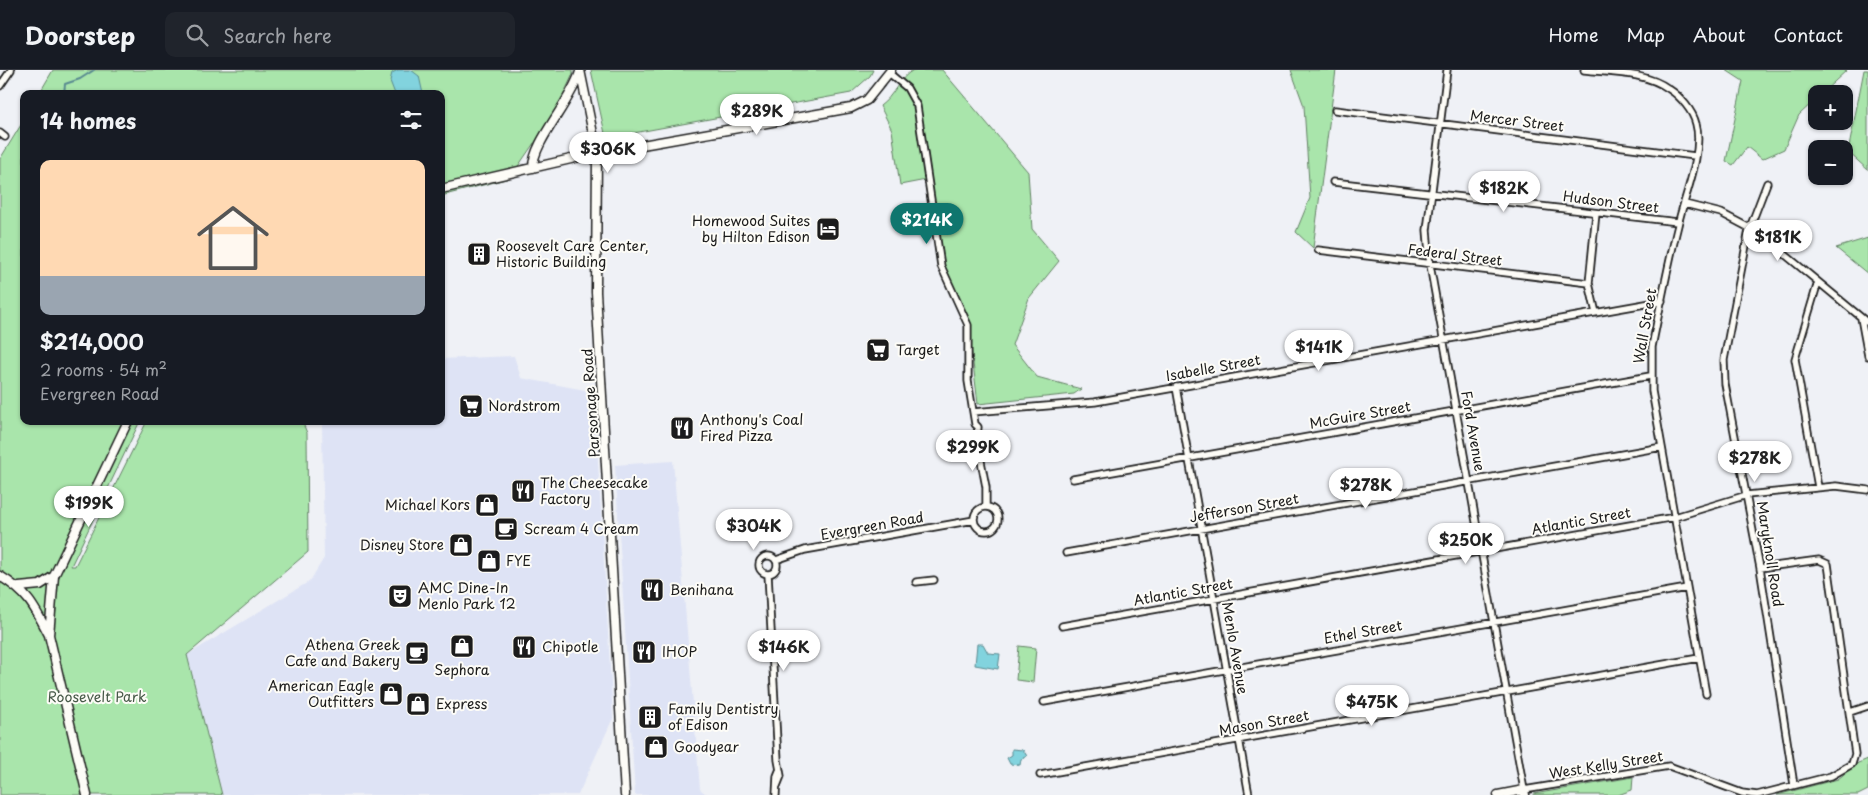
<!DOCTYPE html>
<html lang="en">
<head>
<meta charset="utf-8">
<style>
	body { margin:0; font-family:"Playpen Sans",sans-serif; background:#20242c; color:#f1f3f6; height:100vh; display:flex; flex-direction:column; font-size:19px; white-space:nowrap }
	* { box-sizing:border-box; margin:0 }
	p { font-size:16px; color:#9ea1a6 }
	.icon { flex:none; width:28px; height:28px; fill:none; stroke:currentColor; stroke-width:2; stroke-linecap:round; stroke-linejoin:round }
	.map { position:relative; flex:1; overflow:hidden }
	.side { position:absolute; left:20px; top:20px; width:425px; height:335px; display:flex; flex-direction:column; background:#171b24; border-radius:10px; box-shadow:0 1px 4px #0004 }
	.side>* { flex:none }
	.buttons { position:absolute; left:1808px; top:15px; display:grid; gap:10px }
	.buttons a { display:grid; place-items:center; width:45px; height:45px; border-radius:10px; background:#171b24; box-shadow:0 1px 4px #0004; font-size:25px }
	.price { position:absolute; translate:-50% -42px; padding:0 11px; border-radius:18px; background:#fff; color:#222; font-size:16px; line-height:32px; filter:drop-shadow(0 1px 2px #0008) }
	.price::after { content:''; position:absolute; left:50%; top:30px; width:15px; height:11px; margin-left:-8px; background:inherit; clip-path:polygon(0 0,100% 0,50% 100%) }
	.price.on { background:#0f766e; color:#fff }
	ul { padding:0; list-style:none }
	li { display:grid; align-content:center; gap:10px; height:265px; padding:0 20px }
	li+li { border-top:1px solid #363941 }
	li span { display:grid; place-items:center; height:155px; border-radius:10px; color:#555 }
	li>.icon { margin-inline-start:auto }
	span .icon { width:90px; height:90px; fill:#fffc; stroke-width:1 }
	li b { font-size:21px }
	h2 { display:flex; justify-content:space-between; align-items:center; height:60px; padding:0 20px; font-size:21px }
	header { display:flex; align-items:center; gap:30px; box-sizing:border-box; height:70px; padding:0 25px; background:#171b24; border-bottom:1px solid #363941 }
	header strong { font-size:24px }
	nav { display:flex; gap:28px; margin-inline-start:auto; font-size:18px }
	.search { width:350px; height:45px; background:#20242c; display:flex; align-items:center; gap:12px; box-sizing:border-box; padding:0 18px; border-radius:10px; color:#9ea1a6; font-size:19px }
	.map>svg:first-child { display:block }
	.built { fill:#dee3f5 }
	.green { fill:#a9e5ab; stroke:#628064 }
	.water { fill:#82d3de; stroke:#598a90 }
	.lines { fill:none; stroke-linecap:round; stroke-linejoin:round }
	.stream { stroke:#598a90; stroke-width:2 }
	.minor-casing { stroke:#1c1c1c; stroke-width:9 }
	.tertiary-casing { stroke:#1c1c1c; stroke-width:11 }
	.minor { stroke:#fdfcf7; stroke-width:5.5 }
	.tertiary { stroke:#fdfcf7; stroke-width:8 }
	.labels { text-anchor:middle; stroke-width:4; stroke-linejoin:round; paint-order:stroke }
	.street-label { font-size:14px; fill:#1c1c1c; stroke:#fdfcf7 }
	.poi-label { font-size:14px; fill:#1c1c1c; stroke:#fdfcf7; text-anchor:start }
	.park-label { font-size:14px; fill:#465847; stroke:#fdfcf7 }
</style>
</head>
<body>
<header>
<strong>Doorstep</strong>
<div class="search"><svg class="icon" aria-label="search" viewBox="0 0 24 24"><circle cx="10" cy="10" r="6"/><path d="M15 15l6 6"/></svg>Search here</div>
<nav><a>Home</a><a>Map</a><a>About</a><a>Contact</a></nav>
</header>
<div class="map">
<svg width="1868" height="725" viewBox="0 0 1868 725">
	<rect width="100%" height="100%" fill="#eff1f6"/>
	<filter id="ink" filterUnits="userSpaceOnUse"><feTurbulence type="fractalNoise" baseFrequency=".02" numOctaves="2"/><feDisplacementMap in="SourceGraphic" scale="10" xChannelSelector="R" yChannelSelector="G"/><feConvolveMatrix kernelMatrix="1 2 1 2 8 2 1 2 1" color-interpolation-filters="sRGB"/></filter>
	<g filter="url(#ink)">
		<!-- built -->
		<path class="built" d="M514 286 521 308 585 320 596 358 613 648 578 725H222L187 585 310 511 324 488 322 351H441V289Z
			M673 391 700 719 707 725H635L615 395Z"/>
		<!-- green -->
		<path class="green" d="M53 0H573V4L559 34 535 72 532 85 534 73 510 108 441 126V24H39Z
			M591 0H873L870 6 851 23 606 68Z
			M913 0H942L1028 102 1032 159 1059 191 1029 228 1012 275 1037 307 1081 319 1074 324 978 334 968 252 941 197 926 110 900 115 892 60 880 36C894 26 898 9 913 0Z
			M1291 0H1336L1313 178 1296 162 1310 128 1304 36Z
			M1726 0H1847L1821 24H1816V29L1799 45 1784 79 1762 89 1747 77 1733 95 1726 91 1743 11Z
			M1864 0H1868V100L1848 82Z
			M24 50V351H140L71 496H75L147 351H302L307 363 308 482 187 585 222 725H0V89Z
			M1868 168V204L1836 178Z
			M1019 576 1036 578 1033 612 1016 610Z
			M1868 689V720L1858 725H1777L1838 709 1858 693Z
			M1633 707 1632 720 1618 725H1534V724Z"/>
		<!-- water -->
		<path class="water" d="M411 0 419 6 423 24H395L390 11 392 3 398 0Z
			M977 574H983L988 583 1000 584 998 599 975 595Z
			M1012 679 1023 680 1027 686 1021 689 1020 695 1010 694 1007 688 1012 685Z"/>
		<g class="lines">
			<!-- stream -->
			<path class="stream" d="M64 24 65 14 80 9 94 0"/>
			<!-- minor casing -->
			<g class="minor-casing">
				<path id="minor" d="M1447 0 1427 160 1430 195 1524 720 1669 696 1742 723 1757 725 1831 706 1852 694 1855 684 1828 494 1819 490 1760 498
					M1584 0C1611 3 1646 2 1669 19 1680 26 1693 41 1696 54 1704 82 1684 127 1678 155 1668 195 1660 237 1652 277V321L1706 624
					M889 3 907 18 917 36 941 196 968 255V311L975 354 978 357 977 367
					M0 16 11 0
					M1335 40 1695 86
					M0 63 5 67
					M1333 112 1678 152
					M1767 113 1749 160 1724 290 1725 314 1760 498 1794 715
					M1685 134 1721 143 1759 163 1868 253
					M1318 180 1589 213
					M1818 212 1795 289 1818 417
					M1596 243 1589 213 1596 143
					M1861 248 1868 286
					M1176 317 1249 725
					M973 342 1095 332 1662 231
					M976 365 986 417V437
					M1073 409 1650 306
					M974 449a12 12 0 1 1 24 0a12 12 0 1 1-24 0Z
					M1066 483 1662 377
					M759 495a9 9 0 1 1 18 0a9 9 0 1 1-18 0Z
					M776 490 805 480 974 450
					M768 504 778 690 781 706 777 716
					M916 512 934 510
					M1062 556 1675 447 1747 425 1836 416 1868 420
					M1044 632 1687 518
					M1850 642 1868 636
					M1040 705 1699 588
					M776 725 777 706 779 701"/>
			</g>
			<!-- tertiary casing -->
			<g class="tertiary-casing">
				<path id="tertiary" d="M580 0 597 83 596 222 625 725
					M533 98C532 73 571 32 580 2
					M441 119 597 83 851 38 867 30 891 0
					M0 506C28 523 34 536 49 565
					M19 517 40 515 54 506
					M87 725 49 565 54 506 128 351
					M1498 725 1524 720 1525 725"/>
			</g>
			<!-- minor -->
			<use href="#minor" class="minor"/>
			<!-- tertiary -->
			<use href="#tertiary" class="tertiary"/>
		</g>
	</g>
	<!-- icons -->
	<defs>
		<g id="hotel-square" transform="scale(1.25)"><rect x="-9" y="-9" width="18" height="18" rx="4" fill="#1c1c1c" stroke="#fdfcf7"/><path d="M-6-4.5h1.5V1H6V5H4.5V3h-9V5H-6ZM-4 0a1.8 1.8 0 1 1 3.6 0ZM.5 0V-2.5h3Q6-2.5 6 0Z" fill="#fff"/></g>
		<g id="building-square" transform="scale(1.25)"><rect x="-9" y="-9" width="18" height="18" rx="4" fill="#1c1c1c" stroke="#fdfcf7"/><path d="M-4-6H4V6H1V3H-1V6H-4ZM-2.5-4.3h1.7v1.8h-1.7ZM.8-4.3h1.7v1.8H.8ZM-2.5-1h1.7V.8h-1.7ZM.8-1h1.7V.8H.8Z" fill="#fff"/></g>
		<g id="supermarket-square" transform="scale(1.25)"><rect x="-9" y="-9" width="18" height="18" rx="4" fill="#1c1c1c" stroke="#fdfcf7"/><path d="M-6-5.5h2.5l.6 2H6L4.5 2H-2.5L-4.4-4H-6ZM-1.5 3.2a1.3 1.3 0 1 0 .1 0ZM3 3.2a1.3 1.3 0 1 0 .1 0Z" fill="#fff"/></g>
		<g id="restaurant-square" transform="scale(1.25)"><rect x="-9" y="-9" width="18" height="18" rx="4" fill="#1c1c1c" stroke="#fdfcf7"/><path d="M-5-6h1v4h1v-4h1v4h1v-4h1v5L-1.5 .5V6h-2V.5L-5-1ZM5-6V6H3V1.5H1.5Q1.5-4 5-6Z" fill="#fff"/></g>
		<g id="shop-square" transform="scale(1.25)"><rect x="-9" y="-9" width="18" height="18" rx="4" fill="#1c1c1c" stroke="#fdfcf7"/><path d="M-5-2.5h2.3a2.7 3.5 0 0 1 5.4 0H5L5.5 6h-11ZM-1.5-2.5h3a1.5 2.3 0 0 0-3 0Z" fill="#fff"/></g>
		<g id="cafe-square" transform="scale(1.25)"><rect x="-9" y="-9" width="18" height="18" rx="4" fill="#1c1c1c" stroke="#fdfcf7"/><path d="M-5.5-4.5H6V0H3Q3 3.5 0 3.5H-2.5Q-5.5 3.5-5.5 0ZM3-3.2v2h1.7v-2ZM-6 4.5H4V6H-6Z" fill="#fff"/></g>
		<g id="theatre-square" transform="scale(1.25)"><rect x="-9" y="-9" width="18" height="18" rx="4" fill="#1c1c1c" stroke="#fdfcf7"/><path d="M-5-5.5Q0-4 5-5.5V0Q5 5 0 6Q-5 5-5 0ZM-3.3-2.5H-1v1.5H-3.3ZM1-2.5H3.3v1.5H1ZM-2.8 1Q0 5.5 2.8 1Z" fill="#fff"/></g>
	</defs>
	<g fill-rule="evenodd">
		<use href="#hotel-square" x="828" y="159"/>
		<use href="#building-square" x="479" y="184"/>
		<use href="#supermarket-square" x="878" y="280"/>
		<use href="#supermarket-square" x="471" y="336"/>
		<use href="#restaurant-square" x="682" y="358"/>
		<use href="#restaurant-square" x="523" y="421"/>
		<use href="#shop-square" x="487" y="435"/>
		<use href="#cafe-square" x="506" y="459"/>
		<use href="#shop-square" x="461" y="475"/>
		<use href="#shop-square" x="489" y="491"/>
		<use href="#restaurant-square" x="652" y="520"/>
		<use href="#theatre-square" x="400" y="526"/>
		<use href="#shop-square" x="462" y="576"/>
		<use href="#restaurant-square" x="524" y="577"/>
		<use href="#restaurant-square" x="644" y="582"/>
		<use href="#cafe-square" x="417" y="583"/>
		<use href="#shop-square" x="391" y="624"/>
		<use href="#shop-square" x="418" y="634"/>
		<use href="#building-square" x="650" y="647"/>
		<use href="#shop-square" x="656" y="677"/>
	</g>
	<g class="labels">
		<!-- street labels -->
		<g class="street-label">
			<text transform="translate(1517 51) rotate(7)" y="5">Mercer Street</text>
			<text transform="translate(1611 132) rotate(7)" y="5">Hudson Street</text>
			<text transform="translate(1455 185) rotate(7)" y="5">Federal Street</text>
			<text transform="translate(1645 256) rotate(-80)" y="5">Wall Street</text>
			<text transform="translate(1213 298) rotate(-10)" y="5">Isabelle Street</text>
			<text transform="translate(591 333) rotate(-94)" y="5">Parsonage Road</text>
			<text transform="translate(1360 345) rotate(-10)" y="5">McGuire Street</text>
			<text transform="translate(1473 361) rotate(80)" y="5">Ford Avenue</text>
			<text transform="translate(1244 438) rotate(-10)" y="5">Jefferson Street</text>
			<text transform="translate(1581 451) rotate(-10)" y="5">Atlantic Street</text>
			<text transform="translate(872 456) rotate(-10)" y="5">Evergreen Road</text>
			<text transform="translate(1770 484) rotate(81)" y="5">Maryknoll Road</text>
			<text transform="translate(1183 522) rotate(-10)" y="5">Atlantic Street</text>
			<text transform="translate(1363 562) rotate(-10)" y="5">Ethel Street</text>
			<text transform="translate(1235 578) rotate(80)" y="5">Menlo Avenue</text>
			<text transform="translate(1264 653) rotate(-10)" y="5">Mason Street</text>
			<text transform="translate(1606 695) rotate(-9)" y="5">West Kelly Street</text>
		</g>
		<!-- poi labels -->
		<g class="poi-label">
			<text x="810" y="156" text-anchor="end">Homewood Suites<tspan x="810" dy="16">by Hilton Edison</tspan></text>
			<text x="496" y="181">Roosevelt Care Center,<tspan x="496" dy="16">Historic Building</tspan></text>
			<text x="896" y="285">Target</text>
			<text x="488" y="341">Nordstrom</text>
			<text x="700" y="355">Anthony's Coal<tspan x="700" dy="16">Fired Pizza</tspan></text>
			<text x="540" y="418">The Cheesecake<tspan x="540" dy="16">Factory</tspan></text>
			<text x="470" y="440" text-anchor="end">Michael Kors</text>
			<text x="524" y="464">Scream 4 Cream</text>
			<text x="444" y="480" text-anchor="end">Disney Store</text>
			<text x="506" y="496">FYE</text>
			<text x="418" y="523">AMC Dine-In<tspan x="418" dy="16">Menlo Park 12</tspan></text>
			<text x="670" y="525">Benihana</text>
			<text x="400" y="580" text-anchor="end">Athena Greek<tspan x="400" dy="16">Cafe and Bakery</tspan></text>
			<text x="542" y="582">Chipotle</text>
			<text x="662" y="587">IHOP</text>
			<text x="462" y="605" text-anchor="middle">Sephora</text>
			<text x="374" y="621" text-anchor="end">American Eagle<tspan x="374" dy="16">Outfitters</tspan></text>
			<text x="436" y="639">Express</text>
			<text x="668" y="644">Family Dentistry<tspan x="668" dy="16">of Edison</tspan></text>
			<text x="674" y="682">Goodyear</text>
		</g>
		<!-- park labels -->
		<g class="park-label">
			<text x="97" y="632">Roosevelt Park</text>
		</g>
	</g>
</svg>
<div class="buttons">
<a>+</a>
<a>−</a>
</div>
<b class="price" style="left:757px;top:66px">$289K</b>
<b class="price" style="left:608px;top:104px">$306K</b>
<b class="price" style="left:1504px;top:143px">$182K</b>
<b class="price on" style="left:927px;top:175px">$214K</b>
<b class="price" style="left:1778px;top:192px">$181K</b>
<b class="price" style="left:1319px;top:302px">$141K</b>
<b class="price" style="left:973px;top:402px">$299K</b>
<b class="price" style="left:1755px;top:413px">$278K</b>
<b class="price" style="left:1366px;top:440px">$278K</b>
<b class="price" style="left:89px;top:458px">$199K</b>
<b class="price" style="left:754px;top:481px">$304K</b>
<b class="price" style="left:1466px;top:495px">$250K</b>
<b class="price" style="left:784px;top:602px">$146K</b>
<b class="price" style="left:1372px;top:657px">$475K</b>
<section class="side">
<h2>14 homes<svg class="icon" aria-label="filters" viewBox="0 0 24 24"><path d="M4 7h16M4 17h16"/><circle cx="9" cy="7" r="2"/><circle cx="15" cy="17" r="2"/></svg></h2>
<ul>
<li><span style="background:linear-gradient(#ffd9b3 75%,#9aa5b1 0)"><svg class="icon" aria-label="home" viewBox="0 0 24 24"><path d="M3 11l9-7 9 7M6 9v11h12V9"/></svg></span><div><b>$214,000</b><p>2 rooms · 54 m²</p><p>Evergreen Road</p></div></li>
</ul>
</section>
</div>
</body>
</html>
